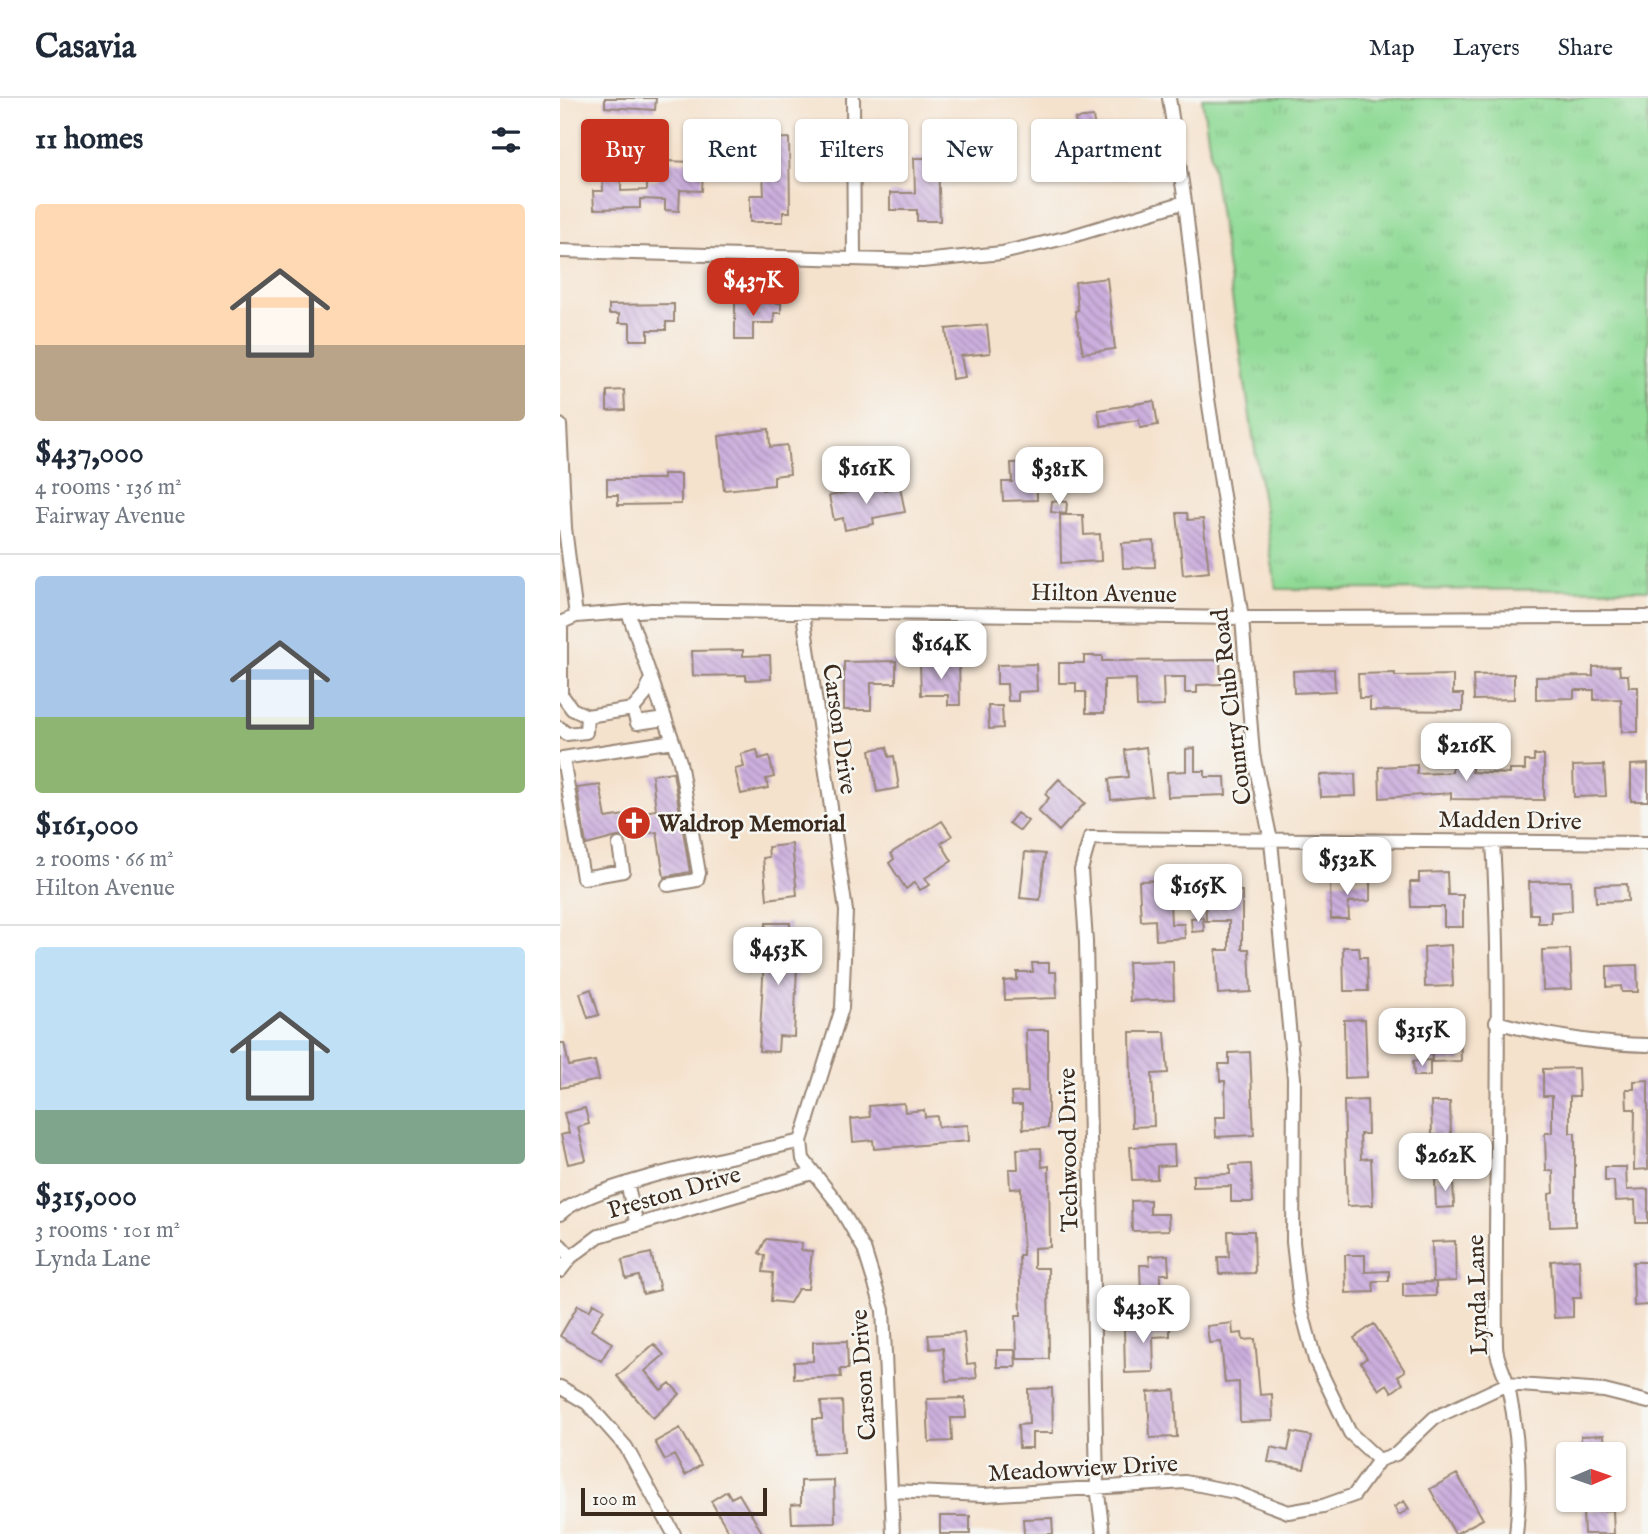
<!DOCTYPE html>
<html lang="en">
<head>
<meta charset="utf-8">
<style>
	body { margin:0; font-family:"IM FELL English",serif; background:#f6f6f7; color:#1f2937; height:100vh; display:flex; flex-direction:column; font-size:26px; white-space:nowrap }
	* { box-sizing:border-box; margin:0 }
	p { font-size:23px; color:#747a83 }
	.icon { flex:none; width:38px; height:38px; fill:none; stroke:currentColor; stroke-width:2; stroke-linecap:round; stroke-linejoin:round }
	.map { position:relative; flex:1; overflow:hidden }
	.sheet { display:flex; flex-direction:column; background:#fff; width:560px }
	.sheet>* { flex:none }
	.guide { position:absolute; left:21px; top:21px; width:665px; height:63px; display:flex; gap:14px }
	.needle { width:46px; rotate:88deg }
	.controls { position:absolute; left:996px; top:1344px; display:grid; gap:14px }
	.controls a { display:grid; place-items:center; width:70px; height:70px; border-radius:7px; background:#fff; box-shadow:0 2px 5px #0004; font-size:35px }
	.scale { position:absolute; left:21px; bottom:18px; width:186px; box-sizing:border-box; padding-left:7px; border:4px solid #3b2a1e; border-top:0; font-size:19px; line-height:24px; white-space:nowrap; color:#3b2a1e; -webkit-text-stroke:5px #f6f6f2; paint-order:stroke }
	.price { position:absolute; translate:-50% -60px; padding:0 16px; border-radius:14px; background:#fff; color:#222; font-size:23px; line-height:46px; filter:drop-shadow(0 2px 4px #0008) }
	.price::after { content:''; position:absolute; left:50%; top:42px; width:21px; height:16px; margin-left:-10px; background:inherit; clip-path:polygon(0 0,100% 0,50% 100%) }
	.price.on { background:#c8321e; color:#fff }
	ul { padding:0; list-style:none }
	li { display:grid; align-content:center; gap:14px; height:371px; padding:0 35px }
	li+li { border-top:2px solid #e0e1e3 }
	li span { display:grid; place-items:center; height:217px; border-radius:7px; color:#555 }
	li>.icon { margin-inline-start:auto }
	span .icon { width:126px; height:126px; fill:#fffc; stroke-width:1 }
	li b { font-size:30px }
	h2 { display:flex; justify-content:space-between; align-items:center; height:84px; padding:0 35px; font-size:30px }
	.tag { padding:0 24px; border-radius:7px; background:#fff; box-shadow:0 2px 5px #0004; font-size:24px; line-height:63px }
	.tag.on { background:#c8321e; color:#fff }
	header { display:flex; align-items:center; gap:42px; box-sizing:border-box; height:98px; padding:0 35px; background:#fff; border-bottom:2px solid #e0e1e3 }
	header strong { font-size:33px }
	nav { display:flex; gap:38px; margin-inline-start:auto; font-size:24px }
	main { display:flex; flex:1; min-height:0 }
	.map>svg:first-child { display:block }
	.grass { fill:url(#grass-tufts); stroke:#66825a; stroke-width:2 }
	.building { fill:url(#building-back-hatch) }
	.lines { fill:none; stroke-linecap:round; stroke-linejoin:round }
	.minor-casing { stroke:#988676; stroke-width:16 }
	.minor { stroke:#fff; stroke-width:12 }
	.labels { text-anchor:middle; stroke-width:5; stroke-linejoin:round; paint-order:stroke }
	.street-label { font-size:24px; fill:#3b2a1e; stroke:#f6f6f2 }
	.poi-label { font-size:24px; font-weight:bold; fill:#3b2a1e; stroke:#f6f6f2; text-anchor:start }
</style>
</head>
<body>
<header>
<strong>Casavia</strong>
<nav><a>Map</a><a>Layers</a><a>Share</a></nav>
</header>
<main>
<section class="sheet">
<h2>11 homes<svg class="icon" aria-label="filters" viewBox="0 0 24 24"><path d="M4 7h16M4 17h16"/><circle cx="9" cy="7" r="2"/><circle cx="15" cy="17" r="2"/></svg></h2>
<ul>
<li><span style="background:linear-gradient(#ffd9b3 65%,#b9a48a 0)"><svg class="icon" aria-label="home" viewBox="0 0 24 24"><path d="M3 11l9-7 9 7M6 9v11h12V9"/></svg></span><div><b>$437,000</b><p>4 rooms · 136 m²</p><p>Fairway Avenue</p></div></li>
<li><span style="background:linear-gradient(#a9c7e8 65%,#8fb573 0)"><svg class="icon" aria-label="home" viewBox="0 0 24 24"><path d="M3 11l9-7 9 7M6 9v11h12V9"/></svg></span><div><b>$161,000</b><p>2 rooms · 66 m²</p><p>Hilton Avenue</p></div></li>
<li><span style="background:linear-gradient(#bfe0f5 75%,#7fa58c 0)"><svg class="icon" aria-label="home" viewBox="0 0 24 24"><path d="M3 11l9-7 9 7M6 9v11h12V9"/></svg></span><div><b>$315,000</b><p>3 rooms · 101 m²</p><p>Lynda Lane</p></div></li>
</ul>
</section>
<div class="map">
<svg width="1088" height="1436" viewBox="0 0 1088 1436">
	<defs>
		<pattern id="grass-tufts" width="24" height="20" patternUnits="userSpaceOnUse" patternTransform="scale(1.75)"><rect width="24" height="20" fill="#90da96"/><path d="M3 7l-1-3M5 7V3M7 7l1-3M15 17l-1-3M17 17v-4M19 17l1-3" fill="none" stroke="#7dbb81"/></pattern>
		<pattern id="building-back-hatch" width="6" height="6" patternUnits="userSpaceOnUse" patternTransform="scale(1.75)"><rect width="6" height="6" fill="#ccafde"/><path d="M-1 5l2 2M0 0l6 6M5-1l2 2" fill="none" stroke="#a78fb3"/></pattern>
	</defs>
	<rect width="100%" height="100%" fill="#f6f6f2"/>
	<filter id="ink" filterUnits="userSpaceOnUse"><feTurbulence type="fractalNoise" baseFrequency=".0143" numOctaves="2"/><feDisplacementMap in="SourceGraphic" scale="14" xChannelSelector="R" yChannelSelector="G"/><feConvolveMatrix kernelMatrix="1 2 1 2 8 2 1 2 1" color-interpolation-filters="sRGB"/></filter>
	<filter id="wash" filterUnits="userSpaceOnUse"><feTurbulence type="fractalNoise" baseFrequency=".00686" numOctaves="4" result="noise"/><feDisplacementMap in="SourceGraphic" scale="28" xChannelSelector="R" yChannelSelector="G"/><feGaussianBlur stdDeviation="1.57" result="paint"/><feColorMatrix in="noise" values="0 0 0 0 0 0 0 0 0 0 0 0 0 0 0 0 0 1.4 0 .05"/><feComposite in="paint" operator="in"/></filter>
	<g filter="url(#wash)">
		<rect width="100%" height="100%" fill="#f5e2cd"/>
		<!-- grass -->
		<path class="grass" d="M642 0H1088V492L716 491Z"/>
		<g id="blocks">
			<!-- building -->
			<path class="building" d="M45 0H96L95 12 45 9Z
				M533 19 535 30 543 29 548 73 522 76 515 21Z
				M229 40 230 114H223V124H190V97H204L203 76H211L210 41Z
				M42 59H61V93L87 92V83H97V71H106V63L132 64V72L143 73 142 93 120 92 119 113 105 112V102L80 101V110L34 111 33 93H43Z
				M354 60H378L380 123H357V112H330V95H355Z
				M547 180 555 251 523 255 515 213 518 212 515 184Z
				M175 205H221V215H214V225H193V242H175Z
				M114 206V224H106V232H88V242H70V225H59V216H49V207Z
				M427 227 430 255 401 258 405 279 392 281 386 231Z
				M64 292 65 312 47 313V293Z
				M594 303 598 327 580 330 579 322 541 328 538 312Z
				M209 331 210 349 227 347 230 376 214 378V387L164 392 159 338Z
				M476 364 477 402 443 403 442 384H452L451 365Z
				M103 376H121V406L58 407V397H47V381H103Z
				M323 387 324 392 340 389 345 414 313 420 314 426 285 432 283 420 274 422 269 398Z
				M492 403 507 404 506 416 491 414Z
				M617 415H627L628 422 643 421 649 474 623 477Z
				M500 417H523L524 437 540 436 541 463 501 465Z
				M594 443 595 469 563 470 562 445Z
				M183 552V558L210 557 211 581 186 582V577L133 578 132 553Z
				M524 558H542V563L660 562 661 586 637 587V595H625V579H603L604 608 577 609 576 581 544 582V615H526V594H516V585H499V565H524Z
				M336 563V585H311V612H284V564Z
				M399 564 400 607H388V597H361L360 566Z
				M476 566 477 593 458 594V603H448L447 586H437V567Z
				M1059 568 1060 577H1068L1069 589H1078V634H1062L1061 601 1034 602V592H1014V600L976 601V579L1033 578V569Z
				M774 571 775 593 734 595 733 573Z
				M835 575V578L893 577V596H903V613L810 612V600H799L798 576Z
				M954 576V601L914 602 913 577Z
				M428 608H442L443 630 429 631Z
				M327 649 329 659 334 658 339 690 317 694 310 652Z
				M586 649 592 698 551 702 549 681 568 679 565 652Z
				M635 650V673H645V679H665L666 697 608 699 607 674 626 673V651Z
				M197 652 199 661 209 658 214 679 206 681 208 690 181 696 175 671 184 669 181 656Z
				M974 657H984V702L891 701V695L820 700 819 669 857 667V676L882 675 892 674V665H912V674L950 676V672H965V663H974Z
				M1088 666V703H1071V667Z
				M1044 667 1046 698 1014 699 1013 668Z
				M113 674 130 774 104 779 97 734 57 739 26 747 17 690 40 687 46 720 96 712 92 677Z
				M795 676 796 698 760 699 759 677Z
				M499 681 525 705 499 733 478 713 489 700 485 696Z
				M457 715 468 723 460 733 449 725Z
				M382 723 392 738 381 745 392 763 365 780 370 787 360 792 355 784 346 791 329 765 334 761 331 755Z
				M232 746 237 797 207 801 203 760 209 759 208 749Z
				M465 754 485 756 480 802 460 800Z
				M887 774 888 797H903V829H884V809H851L850 784H859V775Z
				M609 782 611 826H624L625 840 596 842 595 822 581 823 579 783Z
				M810 783V803L788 804 789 821H771L770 784Z
				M1011 783 1012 813 991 814V825H978V816H970L969 784Z
				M645 784H677V793H682V851H689L691 894 658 896 656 852H669V823H646Z
				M1067 786 1068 803 1036 804 1035 787Z
				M643 819 644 833 632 834 631 820Z
				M206 825H230L229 844H238L234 939 219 938 218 954 199 953Z
				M891 847 893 888 865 889 864 849Z
				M783 849H799L800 859H807L808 893H784Z
				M1010 851 1012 891 983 892 982 852Z
				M613 863 614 901 570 903 568 864Z
				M472 865H489V874H496L497 900 445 902 444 883 457 882V874H473Z
				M1077 867 1078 894H1062L1061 888 1047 889V868Z
				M31 891 39 917 28 920 20 895Z
				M805 921 807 979 785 980 784 922Z
				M466 932H488V1030L463 1031 462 1007H452L451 995 468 994Z
				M900 933 901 963 872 964 871 945H881V934Z
				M570 934H605L608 975 592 976 594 1028 572 1029Z
				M0 945H4L9 968 35 963 39 982 0 990Z
				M690 954 694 1037 656 1039 655 1019H666L665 983H660L659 966H669V955Z
				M870 962V978H854L853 963Z
				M1018 970 1019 998H1010V1035H1015V1128L990 1129 989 1096 994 1095 993 1073H986L985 1035H992V998H983V971Z
				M1088 982V1071L1074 1072 1075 1011H1067L1066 991H1074V983Z
				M807 1002 808 1036H800L801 1061 811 1060 813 1107 787 1108 784 1003Z
				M871 1004H890L891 1037H872Z
				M344 1005 345 1014 364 1012 365 1019 377 1018 378 1029 408 1027 409 1043 314 1051 313 1042 293 1044 291 1021 310 1019 309 1008Z
				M25 1010 29 1026 18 1029 26 1062 8 1066 1 1037 9 1035 4 1015Z
				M614 1047 615 1067 597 1068V1081L572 1082 570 1049Z
				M481 1050 482 1069 489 1068 490 1149 474 1150V1170H488L489 1261H457L456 1217H461L459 1157H463L461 1090 450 1091 449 1071H458L457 1051Z
				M691 1066 693 1104H671V1088L633 1089V1077L670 1076V1067Z
				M1045 1069H1066L1067 1092 1088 1091V1125H1076L1075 1102 1055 1103 1054 1083H1045Z
				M893 1080 894 1109 876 1110 875 1081Z
				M590 1102V1116H608L609 1132 572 1133 571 1103Z
				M668 1133H694L695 1175 659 1176 658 1159H669Z
				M206 1141 242 1145 241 1152 252 1153 248 1191H238L230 1205 211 1203 213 1175 203 1174 205 1158 199 1155Z
				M895 1143 896 1183 873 1184 872 1144Z
				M91 1155 100 1192 83 1196 79 1178 66 1181 62 1162Z
				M608 1157 609 1176H600V1198L581 1199 580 1167H590L589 1158Z
				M785 1157H805V1174L829 1173V1183H813L814 1194 786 1195Z
				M1019 1161 1021 1200H1013V1219L994 1220 991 1163Z
				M1073 1164H1088V1207L1074 1208Z
				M876 1184V1198L843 1199V1185Z
				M34 1205 44 1211 31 1232 52 1245 41 1263 0 1238 18 1207 29 1213Z
				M610 1222V1238L593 1239 594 1274 565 1275 564 1231 582 1230V1223Z
				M672 1225 673 1236 682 1235 683 1242 695 1241 700 1297 712 1296 713 1323 680 1324 679 1284 665 1285 661 1244 649 1245 647 1228Z
				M814 1226 845 1273 838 1278 843 1286 832 1294 827 1286 819 1292 801 1264 807 1260 794 1240Z
				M404 1235 407 1266 415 1265 417 1280 386 1283 383 1250 370 1251 368 1237Z
				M287 1243 288 1271H280L281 1279 234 1281V1264L253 1263V1244Z
				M94 1246 104 1257 85 1273 101 1292 110 1285 120 1296 93 1320 57 1278Z
				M437 1252H455L456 1269H437Z
				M492 1290 493 1335H472V1350H459L458 1327 469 1326 468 1291Z
				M615 1292 617 1339 590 1340 588 1294Z
				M405 1300 406 1320H391L392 1343 369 1344 367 1301Z
				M282 1303 284 1354 254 1355 253 1321H262L261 1304Z
				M120 1330 141 1367 125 1377 114 1357 105 1362 95 1344Z
				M732 1334 751 1338 744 1371 708 1364 711 1349 728 1353Z
				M1044 1337 1045 1356H1021V1338Z
				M897 1376 923 1421 895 1436 870 1391Z
				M274 1382 275 1424 232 1425 231 1407 241 1406V1383Z
				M167 1393 171 1400 179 1396 203 1436H170L151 1403Z
				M844 1403 849 1411 839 1417 834 1409Z
				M1053 1412 1054 1436H1024L1023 1413Z
				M380 1418H410V1436H380Z
				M492 1420 493 1436H464L463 1421Z"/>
		</g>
	</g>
	<g filter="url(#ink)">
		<use href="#blocks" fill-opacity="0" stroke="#988676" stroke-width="2"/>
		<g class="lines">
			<!-- minor casing -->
			<g class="minor-casing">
				<path id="minor" d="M293 0 294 160
					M609 0 625 104 646 288 682 520 693 656 711 743 734 980 733 1144 740 1206 755 1262 790 1335 819 1362
					M0 153 362 163 442 155 509 139 625 104
					M0 327 5 430 16 518
					M68 514 113 643
					M243 516 286 813 282 910 241 1043 243 1061 276 1103 304 1151 323 1212 333 1436
					M0 525 16 518 91 512 682 520 1088 519
					M1 525V596L12 611 27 618 73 611 85 597 91 580
					M73 611 77 625 105 621
					M0 630 6 636 26 634 27 618
					M933 744C943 911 934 1080 936 1248 936 1261 945 1275 948 1288 958 1336 962 1387 956 1436
					M59 747 63 773 23 780 3 660 113 643 120 664 139 775 137 782 108 787
					M936 924C987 938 1035 946 1088 947
					M67 1085 77 1127
					M0 1116C29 1085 193 1055 241 1043
					M0 1147 11 1159
					M0 1173 11 1159 39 1138 252 1075
					M0 1289 27 1305 66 1349 114 1436
					M331 1393 424 1397 625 1384 675 1394 728 1414 763 1408 794 1397 819 1362 836 1356 874 1320 947 1286 1044 1293 1088 1304
					M543 1436 537 1388 526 844 521 772 530 740 1088 745"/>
			</g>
			<!-- minor -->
			<use href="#minor" class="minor"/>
		</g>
	</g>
	<!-- icons -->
	<defs>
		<g id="church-disc" transform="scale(1.75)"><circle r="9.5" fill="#c8321e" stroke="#f6f6f2"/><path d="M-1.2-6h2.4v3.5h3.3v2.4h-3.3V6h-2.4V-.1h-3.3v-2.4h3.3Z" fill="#fff"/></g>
	</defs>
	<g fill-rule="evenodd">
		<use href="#church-disc" x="74" y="725"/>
	</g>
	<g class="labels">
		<!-- street labels -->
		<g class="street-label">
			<text transform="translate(544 495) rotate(1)" y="8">Hilton Avenue</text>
			<text transform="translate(671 609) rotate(-97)" y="8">Country Club Road</text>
			<text transform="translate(280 631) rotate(82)" y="8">Carson Drive</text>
			<text transform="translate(950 722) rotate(1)" y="8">Madden Drive</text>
			<text transform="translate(508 1052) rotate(-91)" y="8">Techwood Drive</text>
			<text transform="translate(114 1094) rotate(-16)" y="8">Preston Drive</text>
			<text transform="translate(917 1197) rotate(-92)" y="8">Lynda Lane</text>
			<text transform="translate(303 1277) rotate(-94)" y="8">Carson Drive</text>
			<text transform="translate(523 1370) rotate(-3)" y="8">Meadowview Drive</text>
		</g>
		<!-- poi labels -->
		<g class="poi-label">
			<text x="98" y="733">Waldrop Memorial</text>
		</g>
	</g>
</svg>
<div class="controls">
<a><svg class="needle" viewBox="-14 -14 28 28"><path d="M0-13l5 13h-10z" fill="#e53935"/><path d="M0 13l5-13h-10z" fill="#747a83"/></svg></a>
</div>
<div class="scale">100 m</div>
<b class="price on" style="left:193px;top:220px">$437K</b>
<b class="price" style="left:306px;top:408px">$161K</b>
<b class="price" style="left:499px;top:409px">$381K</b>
<b class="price" style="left:381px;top:583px">$164K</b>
<b class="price" style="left:906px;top:685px">$216K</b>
<b class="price" style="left:787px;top:799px">$532K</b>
<b class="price" style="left:638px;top:826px">$165K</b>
<b class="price" style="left:218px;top:889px">$453K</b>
<b class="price" style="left:862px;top:970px">$315K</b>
<b class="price" style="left:885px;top:1095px">$262K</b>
<b class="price" style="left:583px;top:1247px">$430K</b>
<div class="guide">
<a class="tag on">Buy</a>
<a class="tag">Rent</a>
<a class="tag">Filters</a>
<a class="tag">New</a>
<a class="tag">Apartment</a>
</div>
</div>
</main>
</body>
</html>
